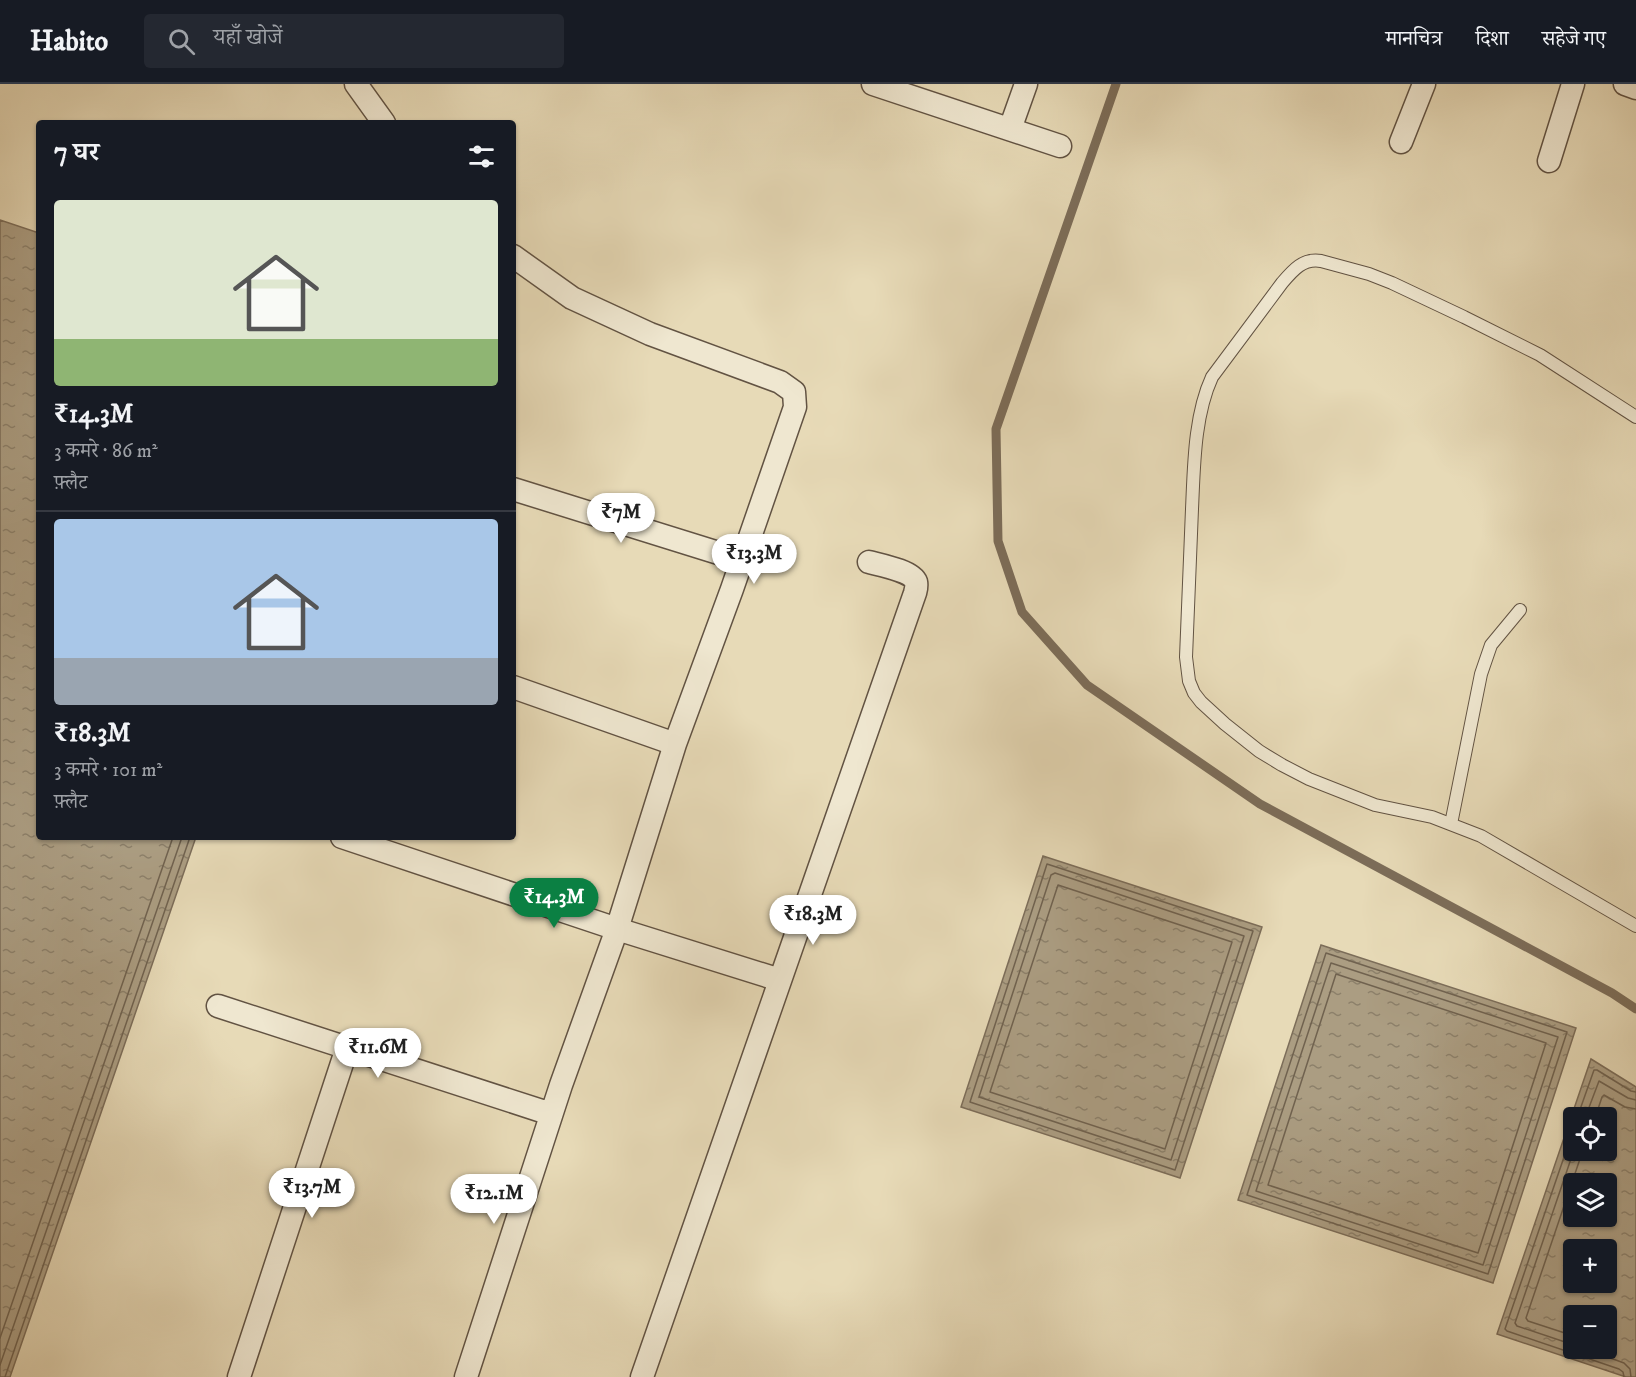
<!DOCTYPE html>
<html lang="hi">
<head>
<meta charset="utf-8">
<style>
	body { margin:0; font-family:"IM FELL DW Pica","Noto Serif Devanagari",serif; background:#242831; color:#f1f3f6; height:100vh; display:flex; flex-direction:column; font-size:22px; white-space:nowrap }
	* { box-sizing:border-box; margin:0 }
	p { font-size:20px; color:#9ea1a6 }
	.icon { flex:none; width:33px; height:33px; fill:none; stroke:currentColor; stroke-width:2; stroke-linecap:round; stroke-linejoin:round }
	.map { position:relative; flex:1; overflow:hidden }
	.drawer { position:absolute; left:36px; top:36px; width:480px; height:720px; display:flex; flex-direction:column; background:#171b24; border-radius:6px; box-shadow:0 2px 4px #0004 }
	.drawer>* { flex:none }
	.tools { position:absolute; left:1563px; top:1023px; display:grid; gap:12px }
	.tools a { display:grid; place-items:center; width:54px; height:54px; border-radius:6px; background:#171b24; box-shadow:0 2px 4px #0004; font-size:30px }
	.price { position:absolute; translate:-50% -51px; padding:0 14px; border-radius:21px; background:#fff; color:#222; font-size:20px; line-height:39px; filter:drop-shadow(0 2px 3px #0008) }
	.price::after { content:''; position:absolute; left:50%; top:36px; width:18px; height:14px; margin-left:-9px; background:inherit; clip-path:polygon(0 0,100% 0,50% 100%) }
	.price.current { background:#0b8043; color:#fff }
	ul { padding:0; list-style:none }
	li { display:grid; align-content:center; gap:12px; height:318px; padding:0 18px }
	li+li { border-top:2px solid #363941 }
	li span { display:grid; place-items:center; height:186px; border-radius:6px; color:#555 }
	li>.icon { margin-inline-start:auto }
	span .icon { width:108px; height:108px; fill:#fffc; stroke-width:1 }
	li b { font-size:26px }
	h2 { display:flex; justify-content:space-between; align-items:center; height:72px; padding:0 18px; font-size:26px }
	header { display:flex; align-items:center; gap:36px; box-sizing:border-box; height:84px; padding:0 30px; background:#171b24; border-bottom:2px solid #363941 }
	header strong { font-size:28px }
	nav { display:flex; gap:33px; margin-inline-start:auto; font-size:21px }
	.search { width:420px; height:54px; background:#242831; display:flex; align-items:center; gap:15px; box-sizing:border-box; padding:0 21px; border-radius:6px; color:#9ea1a6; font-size:22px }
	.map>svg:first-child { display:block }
	.water { fill:url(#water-ripples); stroke:#7c6d59; stroke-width:1.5; fill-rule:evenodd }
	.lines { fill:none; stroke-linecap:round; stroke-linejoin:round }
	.shore { stroke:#70624f; stroke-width:1.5 }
	.stream { stroke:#7c6d59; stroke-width:9 }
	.service-casing { stroke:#625343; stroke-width:14 }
	.minor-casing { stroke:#625343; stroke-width:25 }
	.service { stroke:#efe7d0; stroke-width:12 }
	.minor { stroke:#efe7d0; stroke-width:22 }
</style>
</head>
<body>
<header>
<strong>Habito</strong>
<div class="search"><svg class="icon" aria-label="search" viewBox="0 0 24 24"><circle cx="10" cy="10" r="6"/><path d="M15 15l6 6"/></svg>यहाँ खोजें</div>
<nav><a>मानचित्र</a><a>दिशा</a><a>सहेजे गए</a></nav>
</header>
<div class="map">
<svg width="1636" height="1293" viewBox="0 0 1636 1293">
	<defs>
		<pattern id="water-ripples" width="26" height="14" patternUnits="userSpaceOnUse" patternTransform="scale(1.5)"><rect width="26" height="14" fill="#ab9d82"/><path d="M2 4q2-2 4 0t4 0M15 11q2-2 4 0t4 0" fill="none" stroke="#8c806a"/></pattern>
	</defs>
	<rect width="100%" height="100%" fill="#e7dab7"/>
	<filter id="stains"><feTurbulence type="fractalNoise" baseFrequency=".00333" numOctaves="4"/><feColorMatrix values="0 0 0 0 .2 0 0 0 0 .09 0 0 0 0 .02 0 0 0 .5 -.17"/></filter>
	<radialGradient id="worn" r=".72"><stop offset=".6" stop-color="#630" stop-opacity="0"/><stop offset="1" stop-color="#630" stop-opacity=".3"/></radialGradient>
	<!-- water -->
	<path class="water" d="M0 136 39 149V753H196L10 1293H0Z
		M1043 772 1262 843 1180 1094 961 1023Z
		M1321 861 1576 944 1493 1199 1238 1116Z
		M1591 975 1636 1003V1293H1626L1497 1250ZM1574 1034H1606V1066H1574ZM1574 1100H1606V1132H1574ZM1574 1166H1606V1198H1574ZM1574 1232H1606V1264H1574Z"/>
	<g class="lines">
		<!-- shore -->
		<path class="shore" d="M1047 780 1253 847 1175 1086 970 1018Z
			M1055 789 1244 852 1171 1076 979 1013 1051 791Z
			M1058 801 1232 858 1165 1065 990 1008Z
			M1326 869 1567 948 1488 1190 1247 1111Z
			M1331 879 1558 953 1483 1181 1256 1107Z
			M1336 890 1546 959 1478 1169 1268 1101Z
			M1577 1034 1594 986H1597L1631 1007 1636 1008
			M1585 1034 1599 997 1628 1014 1636 1016
			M1595 1034 1602 1013 1604 1011 1625 1023 1636 1025
			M1574 1044 1505 1245 1507 1247 1619 1285 1623 1288 1624 1293
			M1574 1252 1528 1237 1526 1234 1583 1066
			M0 1254 173 753
			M1574 1261 1517 1242 1515 1239 1574 1066
			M1583 1264 1624 1279 1630 1285 1631 1293
			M0 1281 182 753
			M5 1293 190 753"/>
		<!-- stream -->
		<path class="stream" d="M1116 0 996 345 998 457 1022 528 1087 601 1260 720 1612 909 1636 925"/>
		<!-- service casing -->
		<g class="service-casing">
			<path id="service" d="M1636 333 1540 271 1464 233 1392 199 1369 190 1321 177C1303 174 1293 186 1282 199L1212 293C1194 332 1194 383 1192 425 1190 474 1188 523 1186 573L1189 597 1194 609 1201 618 1225 640 1259 667 1282 681 1309 695 1375 721 1432 733 1481 752 1636 842
				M1451 740 1481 590 1491 561 1520 526"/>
		</g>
		<!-- minor casing -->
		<g class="minor-casing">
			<path id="minor" d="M356 0 384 39
				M873 0 1060 62
				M1625 0 1636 4
				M1010 45 1026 0
				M1401 58 1424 0
				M1549 77 1573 0
				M513 405 741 476
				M513 603 675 660
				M342 753 617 845 780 896
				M218 922 551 1030
				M239 1293 347 964
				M466 1293 561 1001 617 845 675 660 732 505 795 323 794 308 780 298 650 250 572 214 513 172
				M642 1293 915 509C916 505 917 502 916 498 912 487 880 481 869 478"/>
		</g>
		<!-- service -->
		<use href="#service" class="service"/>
		<!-- minor -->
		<use href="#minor" class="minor"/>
	</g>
	<rect width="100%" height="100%" filter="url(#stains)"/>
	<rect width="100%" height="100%" fill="url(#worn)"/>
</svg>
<div class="tools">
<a><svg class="icon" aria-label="locate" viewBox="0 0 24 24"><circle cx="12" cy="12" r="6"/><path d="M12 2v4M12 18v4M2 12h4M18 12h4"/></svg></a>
<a><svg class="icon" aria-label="layers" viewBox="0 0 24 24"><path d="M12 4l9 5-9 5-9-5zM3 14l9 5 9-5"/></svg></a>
<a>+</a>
<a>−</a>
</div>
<b class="price" style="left:621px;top:460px">₹7M</b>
<b class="price" style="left:754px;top:501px">₹13.3M</b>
<b class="price current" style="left:554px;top:845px">₹14.3M</b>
<b class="price" style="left:813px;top:862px">₹18.3M</b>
<b class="price" style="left:378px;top:995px">₹11.6M</b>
<b class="price" style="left:312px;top:1135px">₹13.7M</b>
<b class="price" style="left:494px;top:1141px">₹12.1M</b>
<section class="drawer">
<h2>7 घर<svg class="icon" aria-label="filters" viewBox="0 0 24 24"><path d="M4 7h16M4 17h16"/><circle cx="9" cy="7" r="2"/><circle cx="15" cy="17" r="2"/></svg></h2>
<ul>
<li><span style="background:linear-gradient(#dfe7d0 75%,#8fb573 0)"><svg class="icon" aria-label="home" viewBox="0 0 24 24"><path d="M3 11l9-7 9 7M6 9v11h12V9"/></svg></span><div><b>₹14.3M</b><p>3 कमरे · 86 m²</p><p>फ़्लैट</p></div></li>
<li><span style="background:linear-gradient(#a9c7e8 75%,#9aa5b1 0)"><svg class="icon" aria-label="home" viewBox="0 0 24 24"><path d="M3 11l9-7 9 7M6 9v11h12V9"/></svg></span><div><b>₹18.3M</b><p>3 कमरे · 101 m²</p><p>फ़्लैट</p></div></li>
</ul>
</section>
</div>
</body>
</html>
